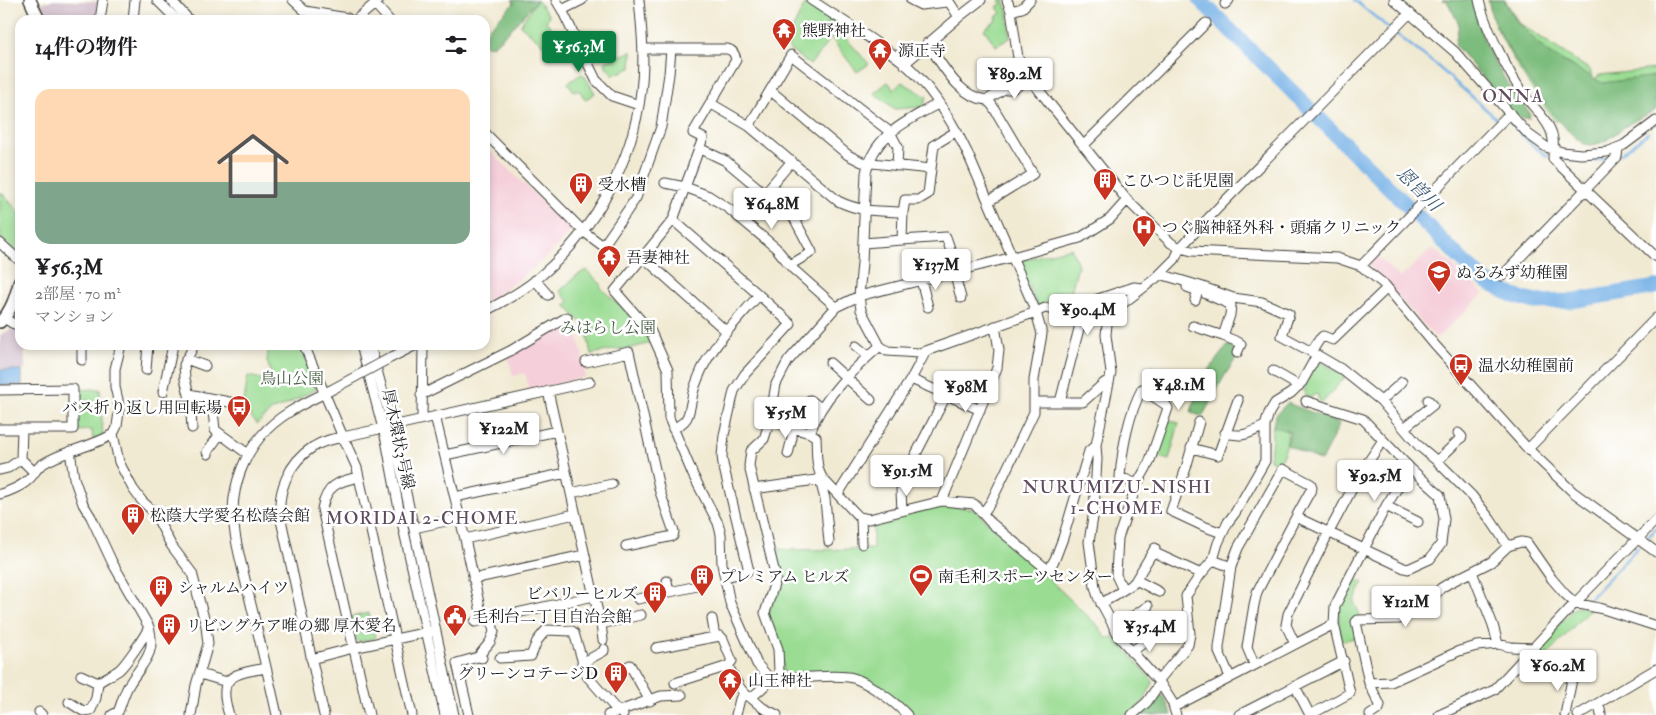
<!DOCTYPE html>
<html lang="ja">
<head>
<meta charset="utf-8">
<style>
	body { margin:0; font-family:"IM FELL Double Pica","Noto Serif JP",serif; background:#f2f2f2; color:#202124; height:100vh; display:flex; flex-direction:column; font-size:19px; white-space:nowrap }
	* { box-sizing:border-box; margin:0 }
	p { font-size:16px; color:#757577 }
	.icon { flex:none; width:28px; height:28px; fill:none; stroke:currentColor; stroke-width:2; stroke-linecap:round; stroke-linejoin:round }
	.map { position:relative; flex:1; overflow:hidden }
	.side { position:absolute; left:15px; top:15px; width:475px; height:335px; display:flex; flex-direction:column; background:#fff; border-radius:15px; box-shadow:0 2px 8px #0003 }
	.side>* { flex:none }
	.price { position:absolute; translate:-50% -42px; padding:0 11px; border-radius:5px; background:#fff; color:#222; font-size:16px; line-height:32px; filter:drop-shadow(0 1px 2px #0008) }
	.price::after { content:''; position:absolute; left:50%; top:30px; width:15px; height:11px; margin-left:-8px; background:inherit; clip-path:polygon(0 0,100% 0,50% 100%) }
	.price.active { background:#0b8043; color:#fff }
	ul { padding:0; list-style:none }
	li { display:grid; align-content:center; gap:10px; height:265px; padding:0 20px }
	li+li { border-top:1px solid #e0e0e0 }
	li span { display:grid; place-items:center; height:155px; border-radius:15px; color:#555 }
	li>.icon { margin-inline-start:auto }
	span .icon { width:90px; height:90px; fill:#fffc; stroke-width:1 }
	li b { font-size:21px }
	h2 { display:flex; justify-content:space-between; align-items:center; height:60px; padding:0 20px; font-size:21px }
	.map>svg:first-child { display:block }
	.built { fill:#f5cfda }
	.industrial { fill:#d1bdcb }
	.green { fill:#9adc92; stroke:#5b7c57 }
	.forest { fill:#7bbc7c; stroke:#4c6c4c }
	.water { fill:#74b0e6; stroke:#486681 }
	.lines { fill:none; stroke-linecap:round; stroke-linejoin:round }
	.stream { stroke:#74b0e6; stroke-width:2.5 }
	.river { stroke:#74b0e6; stroke-width:15 }
	.minor-casing { stroke:#3c3b37; stroke-width:11 }
	.major-casing { stroke:#3c3b37; stroke-width:14 }
	.minor { stroke:#fff; stroke-width:9 }
	.major { stroke:#fff; stroke-width:11 }
	.minor-bridge-casing { stroke:#3c3b37; stroke-width:11; stroke-linecap:butt }
	.minor-bridge { stroke:#fff; stroke-width:9 }
	.labels { text-anchor:middle; stroke-width:5; stroke-linejoin:round; paint-order:stroke }
	.poi-label { font-size:16px; fill:#1c1c1c; stroke:#fff; text-anchor:start }
	.park-label { font-size:16px; fill:#485f45; stroke:#fff }
	.street-label { font-size:16px; fill:#1c1c1c; stroke:#fff }
	.neighbourhood-label { font-size:18px; letter-spacing:1px; fill:#5e4c5d; stroke:#fff }
	.water-label { font-size:18px; font-style:italic; fill:#445f77; stroke:#fff }
</style>
</head>
<body>
<div class="map">
<svg width="1656" height="715" viewBox="0 0 1656 715">
	<rect width="100%" height="100%" fill="#fff"/>
	<filter id="ink" filterUnits="userSpaceOnUse"><feTurbulence type="fractalNoise" baseFrequency=".02" numOctaves="2"/><feDisplacementMap in="SourceGraphic" scale="10" xChannelSelector="R" yChannelSelector="G"/><feConvolveMatrix kernelMatrix="1 2 1 2 8 2 1 2 1" color-interpolation-filters="sRGB"/></filter>
	<filter id="wash" filterUnits="userSpaceOnUse"><feTurbulence type="fractalNoise" baseFrequency=".0096" numOctaves="4" result="noise"/><feDisplacementMap in="SourceGraphic" scale="20" xChannelSelector="R" yChannelSelector="G"/><feGaussianBlur stdDeviation="1.12" result="paint"/><feColorMatrix in="noise" values="0 0 0 0 0 0 0 0 0 0 0 0 0 0 0 0 0 1.4 0 .05"/><feComposite in="paint" operator="in"/></filter>
	<g filter="url(#wash)">
		<rect width="100%" height="100%" fill="#f1ead3"/>
		<!-- built -->
		<path class="built" d="M487 148 571 230 553 251 533 268 509 287 485 301V149Z
			M1433 248 1483 292V294L1438 337H1435L1369 265V263L1377 256 1400 278Z
			M567 321 576 332 582 352 585 377 529 390 525 373 513 376 508 356Z"/>
		<!-- industrial -->
		<path class="industrial" d="M52 0 99 2 98 20H48L41 3Z
			M12 329 20 330V345H25V370L0 369V335Z"/>
		<!-- green -->
		<path class="green" d="M537 0 549 16 546 21 556 34 545 46 520 25Z
			M999 0H1004L1008 11 1010 38 996 46 984 29 997 19 996 17 1001 13 997 7 1001 4Z
			M1488 0H1505L1519 23 1590 70 1592 76 1577 121 1560 119 1556 122C1529 85 1499 45 1488 0Z
			M808 4 817 7 822 12 821 14 824 12 848 29 842 34 869 64 857 72 831 38 836 30 826 21 835 31 829 38 828 42 810 65 790 50 786 42 804 6Z
			M632 51 631 68 613 75 611 74 609 69H607L605 62Z
			M1656 69V93L1586 107 1597 77 1600 75Z
			M581 74 584 75 595 93 585 100 580 91H574L568 83Z
			M888 82 894 89 902 82 927 97 923 107 895 109 874 93Z
			M0 191 20 213V238L18 249 14 250 0 237Z
			M1071 248 1078 265 1069 300 1050 296 1047 306 1041 307 1037 306 1020 265 1023 260Z
			M586 270 602 285 600 287 645 330 651 343 628 349H618L591 354 586 328 565 305 569 302 560 291 576 276Z
			M269 345H300L317 385 316 389 282 407 272 410 257 424 243 407 248 376 262 379 272 377 267 361Z
			M1322 362 1345 377 1323 402 1319 401 1318 395 1315 394 1310 398 1305 396C1303 383 1312 373 1319 363Z
			M100 389 103 436 93 440 92 430 76 431 75 390Z
			M1167 420 1179 423 1169 460 1156 456Z
			M1273 425H1289L1286 447 1279 464 1270 460Z
			M940 505 973 509 1048 575 1051 581 1099 627 1106 638 1115 637 1152 680 1153 683 1144 700 1129 715H911L869 682 786 675 783 670 782 648 768 614 780 580 772 548 788 550 873 549V524Z
			M1353 579 1363 583 1354 602 1361 617 1353 618 1358 637 1342 641C1335 609 1339 607 1353 579Z
			M1576 606 1590 609 1531 672 1523 664Z
			M369 613 375 638 358 642 356 640 350 617Z"/>
		<!-- forest -->
		<path class="forest" d="M512 0H537L512 28 494 45 485 46V32L514 3Z
			M1442 0H1473C1479 43 1503 80 1530 113L1529 118H1520L1500 98 1455 45 1459 24 1447 1Z
			M1489 0H1504L1516 21 1547 52 1602 83 1656 76V110C1646 115 1635 120 1626 126 1614 134 1604 145 1589 145 1567 144 1503 44 1494 22 1491 16 1490 7 1489 0Z
			M1228 345 1241 351 1225 375 1202 417 1191 412C1198 384 1210 367 1228 345Z
			M1287 403 1340 423 1321 461 1287 445 1290 432 1273 426 1275 416Z
			M1158 695H1161L1166 700 1172 715H1137Z"/>
		<!-- water -->
		<path class="water" d="M0 370H22V385H0Z"/>
		<g class="lines">
			<!-- stream -->
			<path class="stream" d="M1354 0 1390 29
				M1395 33 1436 65 1498 120
				M1510 122 1531 144 1547 156
				M1621 154 1649 132
				M1560 158 1588 161 1610 158
				M1648 537 1656 529
				M1589 599 1639 546"/>
			<!-- river -->
			<path class="river" d="M1200 0 1465 263 1487 282 1514 296 1535 302 1571 301 1656 287"/>
		</g>
	</g>
	<g filter="url(#ink)">
		<g class="lines">
			<!-- minor casing -->
			<g class="minor-casing">
				<path id="minor" d="M157 0 177 20
					M171 0 189 20
					M293 0 305 11 347 18 349 20
					M556 0 562 10 596 80 612 96 639 105
					M811 0C841 20 874 39 903 62 931 86 951 119 967 152L1036 312 926 351 919 353 887 351 880 346 861 310 859 296 862 263 866 173C874 134 908 121 939 103
					M1007 0 1011 11 1018 58 1030 79 1127 200 1171 243 1180 248 1192 251 1337 258 1361 266 1385 285 1433 343 1528 449 1573 492 1656 552
					M1394 0 1455 52 1528 134 1546 147 1562 152 1581 154 1607 152 1624 145 1656 121
					M1479 0C1484 25 1509 74 1524 95 1532 106 1544 116 1550 129 1555 138 1553 149 1553 159L1656 257
					M375 4 389 20
					M1225 4 1229 0
					M562 10 582 0
					M1011 11 1022 8 1030 0
					M959 17 981 0
					M100 20 103 0
					M133 20 135 0
					M356 20 379 0
					M927 43C943 65 958 97 987 100L992 105 1033 174 989 201
					M643 49H727C733 50 735 54 736 60L693 133 703 138 673 220 615 291 651 332 668 370 669 418 693 475 718 523 721 534 722 564 730 603 757 664 771 680
					M904 64 959 17 950 3 947 2 921 5 911 0
					M771 91 848 155 862 162 931 169 928 194 918 200H905L903 212
					M987 100 1004 89H1012L1030 79
					M710 103 749 126 838 201C860 212 879 211 903 212L902 240 946 237 958 271
					M749 126 791 55 890 132 898 147 897 166
					M485 133 583 231 603 246 636 198 661 127 669 74 671 49
					M1083 146 1206 23
					M699 148 726 161 794 218 812 252 790 265
					M931 169 934 145 957 131
					M665 183 685 187 709 196 729 209 776 248 793 269 836 307
					M764 194 792 161
					M673 220 759 295
					M0 243 20 261
					M863 243 902 240
					M643 257 726 331
					M1361 266 1510 113
					M954 272 961 298
					M1160 274 1200 286 1233 298 1262 302 1289 314 1282 336 1317 355
					M1502 276 1617 157 1618 149
					M535 280 548 295
					M921 280 928 307
					M1187 287 1198 291 1195 300
					M1207 291 1206 294 1231 305 1230 315 1223 336 1238 342 1241 344 1237 353
					M485 311C503 302 521 292 537 279 593 233 633 163 641 91 645 61 642 30 639 0
					M4 318 12 323 20 326
					M1193 326 1223 336
					M82 345V360
					M121 345 115 369V387L118 400 119 412 117 426 113 434 119 462 133 489 142 501 154 512 171 545 192 573 206 626 208 644 196 685 191 715
					M304 345 343 437 590 382
					M361 345 386 440 399 509 445 715
					M370 345 389 414 454 715
					M856 346 868 356
					M1312 351 1319 340 1323 336 1333 340 1387 288
					M392 357 416 345
					M186 359 205 366
					M586 362 629 352 660 492 674 532 673 536 626 546
					M830 363 871 400
					M146 370 148 345
					M1273 371 1299 386
					M911 379 980 410
					M0 390 73 389V429H0
					M163 392 173 345
					M189 394 239 404
					M421 395 510 351 567 317
					M810 400 821 408
					M1306 401 1363 419 1383 440
					M1381 401 1402 382
					M1034 402H1083L1104 383 1109 380
					M1060 402 1082 317 1095 300 1134 287 1143 288
					M213 411 215 430 248 454
					M435 416 465 539 481 612 492 623 494 632 490 642 478 657
					M422 418 423 345
					M770 420 792 428 810 433
					M1199 422 1186 468 1171 511 1203 526 1222 533
					M192 428 190 399 185 379 184 365 194 345
					M1404 428 1433 405 1428 400
					M673 429C690 420 688 416 692 398 693 389 698 378 702 369 716 341 738 319 759 295L791 324 745 374 734 391 724 435 722 456 723 464 749 571 726 577
					M1225 433C1245 438 1248 433 1265 426
					M1191 448 1218 455 1238 400
					M1528 449 1656 318
					M208 454 207 452 220 434
					M788 454 792 438V428
					M445 455 557 431
					M21 459 22 429
					M1437 461 1462 437 1458 433
					M0 470 8 468 21 459 34 472
					M359 477C338 481 326 486 322 509L369 715
					M823 479C815 468 817 450 816 437L810 433C822 397 852 371 880 346
					M820 480 825 499 829 542
					M754 489 823 479 859 517 869 519 942 501 974 504 990 522 1043 566 1049 569 1055 559 1063 538 1089 451 1096 445
					M571 493 612 484
					M0 494C8 492 22 486 28 480 33 476 36 469 41 465 63 450 91 448 113 434
					M838 494 911 379 926 351
					M455 497 566 473
					M942 501 997 368 999 350 995 326
					M1386 506 1418 522
					M902 511 901 491 903 479 946 396
					M983 513 991 502 1034 412V380L1042 334 1036 312 1045 308 1082 317
					M861 518 862 544
					M414 528 460 518
					M465 539 575 514
					M1153 552 1201 574
					M1213 560 1231 567
					M1472 572 1493 625 1498 644
					M473 579 584 555
					M1136 580 1159 592
					M667 581 669 592
					M1123 590 1116 575 1118 538 1137 484 1149 463 1168 408 1166 405 1142 389C1129 413 1122 449 1120 477L1137 484
					M594 596 601 624 603 640
					M638 599 697 586
					M1101 604 1134 583 1155 548
					M712 619 715 637
					M475 622 594 596 548 391
					M601 624 641 615
					M206 626 216 624
					M1114 629 1148 606
					M1295 644 1286 625 1288 614 1329 532 1360 474 1383 440 1410 468
					M656 648 720 636 723 639 732 661 728 666 740 688 745 694
					M1131 652 1156 634
					M500 658 531 656 537 641 546 630 572 631 574 633 587 676 615 708 623 715
					M311 659 353 648 433 631
					M582 663 604 651V649
					M1254 664 1247 647 1254 605 1257 592 1296 517
					M1519 664 1526 671
					M621 670 630 665 650 701
					M200 674 227 682
					M81 675 98 683
					M778 677 779 671 778 649 765 613 776 578 749 466 751 451 764 439 770 420 776 384 788 361 836 307 859 296 1013 257 1080 238 1110 219 1127 200
					M1230 677 1219 652V647L1231 567 1238 548 1283 469 1311 484 1312 488 1296 517 1404 568 1408 569 1430 559 1441 544 1444 519 1440 495 1410 468 1386 506 1335 606 1334 624 1350 693 1310 715
					M1158 681 1188 645 1190 634 1186 596 1201 574 1213 560 1218 543 1228 522 1235 513 1265 461V426L1269 413 1275 403 1291 393 1302 382 1317 355 1341 369 1381 401 1419 446 1437 461 1472 496 1490 519 1508 546
					M675 683 728 666
					M1369 683 1391 682 1459 651 1477 646 1498 644 1511 647 1534 648
					M1295 686 1310 715
					M751 698 763 708 777 715
					M69 702 83 711 91 710 96 698 98 683C104 678 112 675 119 670 126 664 145 636 149 627L112 562 91 517 83 504 74 478 70 451
					M1599 703 1601 715
					M1174 707 1334 624
					M39 712 42 715
					M112 715 118 712C122 703 124 692 130 683 142 663 157 654 149 627
					M229 715C227 708 224 699 225 691 225 672 252 671 266 668
					M277 715C268 674 258 633 248 592 242 565 233 537 233 509 234 483 244 456 261 436 279 414 307 402 331 390
					M324 715 281 520C276 492 289 462 313 447 322 441 332 439 343 437L357 468 412 715
					M469 715 457 663 478 657 482 658
					M608 715 661 696 682 695
					M736 715 740 699 745 694 751 698 771 680 778 677C801 680 825 674 848 677 865 679 896 703 907 715
					M1132 715 1147 702 1160 683
					M1176 715 1172 702 1160 683 1120 638 1098 597 1095 587 1089 542 1094 511 1097 459 1096 445 1111 373 1106 335 1107 324 1112 312 1156 278 1175 259 1180 248 1218 208 1410 13
					M1239 715 1344 661
					M1370 715 1379 709 1380 705 1369 683 1356 622 1358 620 1399 619 1409 614 1430 601 1441 588 1451 582 1491 562 1508 546 1521 542 1527 543 1552 579 1565 594 1575 603 1603 609 1656 626
					M1439 715 1494 690 1575 603 1656 520
					M1565 715 1573 674
					M1578 715 1656 669"/>
			</g>
			<!-- major casing -->
			<g class="major-casing">
				<path id="major" d="M30 0 39 20
					M0 322C12 311 16 295 20 280"/>
			</g>
			<!-- minor -->
			<use href="#minor" class="minor"/>
			<!-- major -->
			<use href="#major" class="major"/>
			<!-- minor-bridge casing -->
			<g class="minor-bridge-casing">
				<path id="minor-bridge" d="M331 390 392 357"/>
			</g>
			<!-- minor-bridge -->
			<use href="#minor-bridge" class="minor-bridge"/>
		</g>
	</g>
	<!-- icons -->
	<defs>
		<g id="temple-pin" transform="scale(1.25)"><path d="M0 17L-7.5 6A9.5 9.5 0 1 1 7.5 6Z" fill="#c8321e" stroke="#fff"/><path d="M0-6L5-2H3V0L6.5 2.5H4V6H1.5V3h-3V6H-4V2.5H-6.5L-3 0V-2H-5Z" fill="#fff"/></g>
		<g id="building-pin" transform="scale(1.25)"><path d="M0 17L-7.5 6A9.5 9.5 0 1 1 7.5 6Z" fill="#c8321e" stroke="#fff"/><path d="M-4-6H4V6H1V3H-1V6H-4ZM-2.5-4.3h1.7v1.8h-1.7ZM.8-4.3h1.7v1.8H.8ZM-2.5-1h1.7V.8h-1.7ZM.8-1h1.7V.8H.8Z" fill="#fff"/></g>
		<g id="hospital-pin" transform="scale(1.25)"><path d="M0 17L-7.5 6A9.5 9.5 0 1 1 7.5 6Z" fill="#c8321e" stroke="#fff"/><path d="M-5-5h3v3.5h4V-5h3V5h-3V1.5h-4V5h-3Z" fill="#fff"/></g>
		<g id="school-pin" transform="scale(1.25)"><path d="M0 17L-7.5 6A9.5 9.5 0 1 1 7.5 6Z" fill="#c8321e" stroke="#fff"/><path d="M0-5L7-2L0 1L-7-2ZM-4 1L0 2.5L4 1V4Q0 6-4 4Z" fill="#fff"/></g>
		<g id="bus-pin" transform="scale(1.25)"><path d="M0 17L-7.5 6A9.5 9.5 0 1 1 7.5 6Z" fill="#c8321e" stroke="#fff"/><path d="M-5-6H5V4H4V6H2V4H-2V6H-4V4H-5ZM-3.5-4V0h7V-4ZM-3.5 1.2v1.5H-2V1.2ZM2 1.2v1.5H3.5V1.2Z" fill="#fff"/></g>
		<g id="stadium-pin" transform="scale(1.25)"><path d="M0 17L-7.5 6A9.5 9.5 0 1 1 7.5 6Z" fill="#c8321e" stroke="#fff"/><path d="M0-5a6.5 5 0 1 0 0 10a6.5 5 0 1 0 0-10ZM-3.5-1.8h7v3.6h-7Z" fill="#fff"/></g>
		<g id="civic-pin" transform="scale(1.25)"><path d="M0 17L-7.5 6A9.5 9.5 0 1 1 7.5 6Z" fill="#c8321e" stroke="#fff"/><path d="M-.6-6.5H3V-4.5H.6V-3L4-1V1h2V6H-6V1h2V-1L-.6-3ZM-1.2 2.5V6h2.4V2.5Z" fill="#fff"/></g>
	</defs>
	<g fill-rule="evenodd">
		<use href="#temple-pin" x="784" y="30"/>
		<use href="#temple-pin" x="880" y="50"/>
		<use href="#building-pin" x="1105" y="180"/>
		<use href="#building-pin" x="581" y="184"/>
		<use href="#hospital-pin" x="1144" y="227"/>
		<use href="#temple-pin" x="609" y="257"/>
		<use href="#school-pin" x="1439" y="272"/>
		<use href="#bus-pin" x="1461" y="365"/>
		<use href="#bus-pin" x="239" y="407"/>
		<use href="#building-pin" x="133" y="515"/>
		<use href="#building-pin" x="702" y="576"/>
		<use href="#stadium-pin" x="921" y="576"/>
		<use href="#building-pin" x="161" y="587"/>
		<use href="#building-pin" x="655" y="593"/>
		<use href="#civic-pin" x="455" y="616"/>
		<use href="#building-pin" x="169" y="625"/>
		<use href="#building-pin" x="616" y="673"/>
		<use href="#temple-pin" x="730" y="680"/>
	</g>
	<g class="labels">
		<!-- poi labels -->
		<g class="poi-label">
			<text x="802" y="36">熊野神社</text>
			<text x="898" y="56">源正寺</text>
			<text x="1122" y="186">こひつじ託児園</text>
			<text x="598" y="190">受水槽</text>
			<text x="1162" y="233">つぐ脳神経外科・頭痛クリニック</text>
			<text x="626" y="263">吾妻神社</text>
			<text x="1456" y="278">ぬるみず幼稚園</text>
			<text x="1478" y="371">温水幼稚園前</text>
			<text x="222" y="413" text-anchor="end">バス折り返し用回転場</text>
			<text x="150" y="521">松蔭大学愛名松蔭会館</text>
			<text x="720" y="582">プレミアム ヒルズ</text>
			<text x="938" y="582">南毛利スポーツセンター</text>
			<text x="178" y="593">シャルムハイツ</text>
			<text x="638" y="599" text-anchor="end">ビバリーヒルズ</text>
			<text x="472" y="622">毛利台二丁目自治会館</text>
			<text x="186" y="631">リビングケア唯の郷 厚木愛名</text>
			<text x="598" y="679" text-anchor="end">グリーンコテージD</text>
			<text x="748" y="686">山王神社</text>
		</g>
		<!-- park labels -->
		<g class="park-label">
			<text x="608" y="333">みはらし公園</text>
			<text x="292" y="384">鳥山公園</text>
		</g>
		<!-- street labels -->
		<g class="street-label">
			<text transform="translate(399 439) rotate(78)" y="6">厚木環状3号線</text>
		</g>
		<!-- neighbourhood labels -->
		<g class="neighbourhood-label">
			<text x="1513" y="102">ONNA</text>
			<text x="1117" y="493">NURUMIZU-NISHI<tspan x="1117" dy="21">1-CHOME</tspan></text>
			<text x="422" y="524">MORIDAI 2-CHOME</text>
		</g>
		<!-- water labels -->
		<g class="water-label">
			<text transform="translate(1419 189) rotate(45)" y="6">恩曽川</text>
		</g>
	</g>
</svg>
<b class="price active" style="left:579px;top:73px">¥56.3M</b>
<b class="price" style="left:1015px;top:100px">¥89.2M</b>
<b class="price" style="left:772px;top:230px">¥64.8M</b>
<b class="price" style="left:936px;top:291px">¥137M</b>
<b class="price" style="left:1088px;top:336px">¥90.4M</b>
<b class="price" style="left:1179px;top:411px">¥48.1M</b>
<b class="price" style="left:966px;top:413px">¥98M</b>
<b class="price" style="left:786px;top:439px">¥55M</b>
<b class="price" style="left:504px;top:455px">¥122M</b>
<b class="price" style="left:907px;top:497px">¥91.5M</b>
<b class="price" style="left:1375px;top:502px">¥92.5M</b>
<b class="price" style="left:1406px;top:628px">¥121M</b>
<b class="price" style="left:1150px;top:653px">¥35.4M</b>
<b class="price" style="left:1558px;top:692px">¥60.2M</b>
<section class="side">
<h2>14件の物件<svg class="icon" aria-label="filters" viewBox="0 0 24 24"><path d="M4 7h16M4 17h16"/><circle cx="9" cy="7" r="2"/><circle cx="15" cy="17" r="2"/></svg></h2>
<ul>
<li><span style="background:linear-gradient(#ffd9b3 60%,#7fa58c 0)"><svg class="icon" aria-label="home" viewBox="0 0 24 24"><path d="M3 11l9-7 9 7M6 9v11h12V9"/></svg></span><div><b>¥56.3M</b><p>2部屋 · 70 m²</p><p>マンション</p></div></li>
</ul>
</section>
</div>
</body>
</html>
